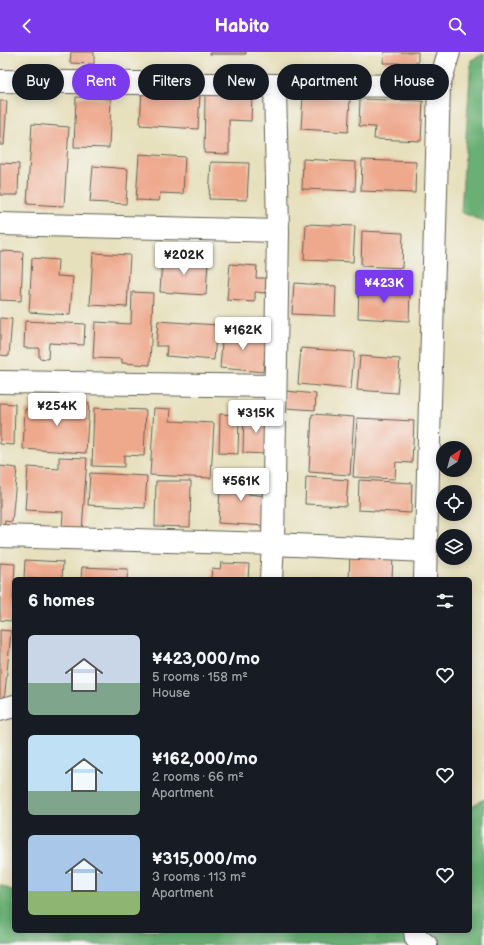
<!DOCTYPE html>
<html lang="en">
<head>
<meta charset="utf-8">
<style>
	body { margin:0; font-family:"Balsamiq Sans",sans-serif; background:#20242c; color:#f1f3f6; height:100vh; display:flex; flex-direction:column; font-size:15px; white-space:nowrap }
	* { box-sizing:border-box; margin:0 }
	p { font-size:13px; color:#9ea1a6 }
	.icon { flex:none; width:22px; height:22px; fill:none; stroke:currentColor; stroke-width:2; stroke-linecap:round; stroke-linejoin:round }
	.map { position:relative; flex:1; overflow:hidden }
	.side { position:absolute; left:12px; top:525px; width:460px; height:356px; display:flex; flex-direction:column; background:#171b24; border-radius:6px; box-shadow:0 2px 10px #0003 }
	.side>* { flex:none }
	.hud { position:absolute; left:12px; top:12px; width:460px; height:36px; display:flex; gap:8px }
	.needle { width:26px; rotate:36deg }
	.controls { position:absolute; left:436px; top:389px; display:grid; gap:8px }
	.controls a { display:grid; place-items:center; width:36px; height:36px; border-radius:50%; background:#171b24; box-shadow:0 2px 10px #0003; font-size:20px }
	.price { position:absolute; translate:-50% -34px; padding:0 9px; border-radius:4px; background:#fff; color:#222; font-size:13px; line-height:26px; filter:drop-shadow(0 1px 2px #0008) }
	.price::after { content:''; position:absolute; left:50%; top:24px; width:12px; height:9px; margin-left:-6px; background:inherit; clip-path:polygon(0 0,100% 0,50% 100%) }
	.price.selected { background:#7c3aed; color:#fff }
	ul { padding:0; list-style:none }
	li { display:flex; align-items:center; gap:12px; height:100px; padding:0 16px }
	li span { display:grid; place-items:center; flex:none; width:112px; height:80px; border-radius:6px; color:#555 }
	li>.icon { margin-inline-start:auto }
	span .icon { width:48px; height:48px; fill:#fffc; stroke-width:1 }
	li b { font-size:17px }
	h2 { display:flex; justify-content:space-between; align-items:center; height:48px; padding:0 16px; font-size:17px }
	.chip { padding:0 14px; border-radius:18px; background:#171b24; box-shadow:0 2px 10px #0003; font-size:14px; line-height:36px }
	.chip.selected { background:#7c3aed; color:#fff }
	header { display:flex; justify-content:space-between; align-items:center; height:52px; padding:0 16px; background:#7c3aed; color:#fff; font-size:18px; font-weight:600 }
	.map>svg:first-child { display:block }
	.forest { fill:#6ab074; stroke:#436648 }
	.building { fill:#eea98d }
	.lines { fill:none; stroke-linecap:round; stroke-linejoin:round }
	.minor-casing { stroke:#636154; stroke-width:24 }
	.minor { stroke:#fff; stroke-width:22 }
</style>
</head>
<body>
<header><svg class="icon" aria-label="back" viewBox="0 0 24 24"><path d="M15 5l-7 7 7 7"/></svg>Habito<svg class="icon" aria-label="search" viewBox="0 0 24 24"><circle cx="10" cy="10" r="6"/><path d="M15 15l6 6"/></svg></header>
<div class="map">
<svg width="484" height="893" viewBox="0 0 484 893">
	<rect width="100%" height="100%" fill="#f6f6f2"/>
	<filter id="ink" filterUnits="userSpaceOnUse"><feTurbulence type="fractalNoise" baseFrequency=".025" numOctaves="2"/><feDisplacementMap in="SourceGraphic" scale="8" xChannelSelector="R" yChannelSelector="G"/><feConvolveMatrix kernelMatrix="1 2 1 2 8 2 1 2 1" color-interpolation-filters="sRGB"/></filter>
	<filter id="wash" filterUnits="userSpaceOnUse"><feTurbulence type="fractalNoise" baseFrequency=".012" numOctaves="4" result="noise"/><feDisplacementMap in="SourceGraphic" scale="16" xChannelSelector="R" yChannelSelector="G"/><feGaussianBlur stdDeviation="0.9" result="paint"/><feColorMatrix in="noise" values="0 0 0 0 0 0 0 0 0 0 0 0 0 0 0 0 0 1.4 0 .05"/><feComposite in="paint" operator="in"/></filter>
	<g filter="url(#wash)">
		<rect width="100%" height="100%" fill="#e7e0bd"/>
		<!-- forest -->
		<path class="forest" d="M484 2V170L461 160 471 8Z
			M484 747V893H0V833L14 839V879H470V755Z"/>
		<g id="blocks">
			<!-- building -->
			<path class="building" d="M71 0H94V12L70 11Z
				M210 0H246V2H210Z
				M384 0H418V11H383Z
				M142 38 200 42 198 77 140 73Z
				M205 42 252 43 251 69 229 68V102L204 101Z
				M303 44 350 47 348 80 301 77Z
				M76 45 111 47 109 96 74 95Z
				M360 47 423 49 421 89 374 87 375 75 359 74Z
				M0 49H7L4 93H0Z
				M32 72 69 75 64 154 27 152Z
				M139 102 185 105 183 142 160 141 159 149 136 148Z
				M303 107 356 110 355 139 302 137Z
				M362 108 416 110 415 141 361 139Z
				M211 110 249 111 247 148 209 147Z
				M0 111 19 112 18 143H0Z
				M93 114 128 117 126 152 90 150Z
				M306 172 355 174 353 210 304 208Z
				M362 179 403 181 402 216 361 214Z
				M0 199 23 200 21 249 0 248Z
				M93 201 130 203 127 255 90 253Z
				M32 206 58 208 57 224 73 225 70 263 29 260Z
				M162 206 208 209 206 243 160 240Z
				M230 212 257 214 256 226H266L265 241 255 240V250L227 248Z
				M294 231 336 234 335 264 292 262Z
				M359 235 410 238 409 269 358 266Z
				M132 240 153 241 150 313 122 311V307L93 306 95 270 131 272Z
				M0 266 12 267 9 304 0 303Z
				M25 269 85 272 84 293 49 291 48 307 39 306V296H24Z
				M158 269 217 273 214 308 166 304 167 294H156Z
				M223 278 267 282 263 320 220 316Z
				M301 296 354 300 351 337 298 332Z
				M360 304 400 307 397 341 357 338Z
				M286 339 316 342 315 358 285 356Z
				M46 348 89 351 86 401 23 397 25 357 45 359Z
				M0 351 15 352 14 393 0 392Z
				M94 356 146 358 144 404 124 403V415L92 414Z
				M154 356 171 357 170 369 214 371 211 426 150 423Z
				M220 362 239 363 238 402 219 401Z
				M244 362 269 363 268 402 243 401Z
				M312 362 354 365 350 423 309 420Z
				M357 366 414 369 412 411 396 410 395 427 353 425Z
				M59 405 87 406 82 480 62 479 63 460 25 458 28 415 59 417Z
				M0 414 17 416 12 470 5 469 4 475H0Z
				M90 421 147 424 145 456 88 453Z
				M221 421 250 423 248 442 268 444 266 474 218 471Z
				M306 425 348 428 346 454 305 452Z
				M359 428 412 431 411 461 358 458Z
				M156 429H191L190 475 155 474Z
				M350 502 393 504 392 527H349Z
				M25 508 63 510 62 527H24Z
				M0 511 15 512 12 569 0 568Z
				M221 511 249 512 248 527H211L212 516 220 517Z
				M82 515 128 517 127 527H81Z
				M0 578 11 579 4 650 0 649Z"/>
		</g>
	</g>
	<g filter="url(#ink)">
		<use href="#blocks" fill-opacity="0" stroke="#636154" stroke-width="1"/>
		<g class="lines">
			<!-- minor casing -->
			<g class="minor-casing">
				<path id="minor" d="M0 29 275 33 439 34
					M0 172 278 179
					M0 330 274 334
					M0 484 273 492 426 499
					M271 527 273 492 278 179 275 33
					M425 527 439 34 449 0
					M0 658 14 654
					M415 879 416 886 426 893"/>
			</g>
			<!-- minor -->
			<use href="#minor" class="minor"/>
		</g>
	</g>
</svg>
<div class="controls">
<a><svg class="needle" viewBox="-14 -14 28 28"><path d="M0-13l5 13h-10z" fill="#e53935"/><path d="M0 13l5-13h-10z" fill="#9ea1a6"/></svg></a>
<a><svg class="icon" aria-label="locate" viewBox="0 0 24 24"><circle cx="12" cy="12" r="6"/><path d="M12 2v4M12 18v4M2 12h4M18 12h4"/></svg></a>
<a><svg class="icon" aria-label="layers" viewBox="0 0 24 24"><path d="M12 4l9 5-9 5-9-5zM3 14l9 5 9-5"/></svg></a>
</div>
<b class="price" style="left:184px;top:224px">¥202K</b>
<b class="price selected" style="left:384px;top:252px">¥423K</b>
<b class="price" style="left:243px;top:299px">¥162K</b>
<b class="price" style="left:57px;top:375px">¥254K</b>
<b class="price" style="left:256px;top:382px">¥315K</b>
<b class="price" style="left:241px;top:450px">¥561K</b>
<div class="hud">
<a class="chip">Buy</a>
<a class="chip selected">Rent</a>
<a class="chip">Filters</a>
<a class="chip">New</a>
<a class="chip">Apartment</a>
<a class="chip">House</a>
</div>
<section class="side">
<h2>6 homes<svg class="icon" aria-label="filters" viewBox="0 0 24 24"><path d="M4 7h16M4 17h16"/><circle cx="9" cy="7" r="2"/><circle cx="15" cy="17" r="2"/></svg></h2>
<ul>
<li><span style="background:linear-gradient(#c9d6e8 60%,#7fa58c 0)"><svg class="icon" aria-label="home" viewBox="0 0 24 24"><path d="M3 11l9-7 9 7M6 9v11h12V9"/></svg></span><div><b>¥423,000/mo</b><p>5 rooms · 158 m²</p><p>House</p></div><svg class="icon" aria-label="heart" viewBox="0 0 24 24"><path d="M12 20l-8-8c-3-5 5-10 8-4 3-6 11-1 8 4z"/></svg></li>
<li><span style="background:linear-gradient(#bfe0f5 70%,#7fa58c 0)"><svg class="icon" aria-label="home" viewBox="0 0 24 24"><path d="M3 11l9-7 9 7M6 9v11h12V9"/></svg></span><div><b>¥162,000/mo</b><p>2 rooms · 66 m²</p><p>Apartment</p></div><svg class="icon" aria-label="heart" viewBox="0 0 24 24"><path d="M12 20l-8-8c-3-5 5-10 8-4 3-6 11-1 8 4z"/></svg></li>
<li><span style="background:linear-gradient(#a9c7e8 70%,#8fb573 0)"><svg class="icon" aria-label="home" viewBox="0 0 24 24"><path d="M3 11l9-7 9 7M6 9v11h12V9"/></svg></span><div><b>¥315,000/mo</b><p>3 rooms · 113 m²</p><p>Apartment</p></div><svg class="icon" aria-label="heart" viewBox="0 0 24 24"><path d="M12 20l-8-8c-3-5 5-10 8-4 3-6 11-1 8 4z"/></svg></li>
</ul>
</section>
</div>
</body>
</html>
